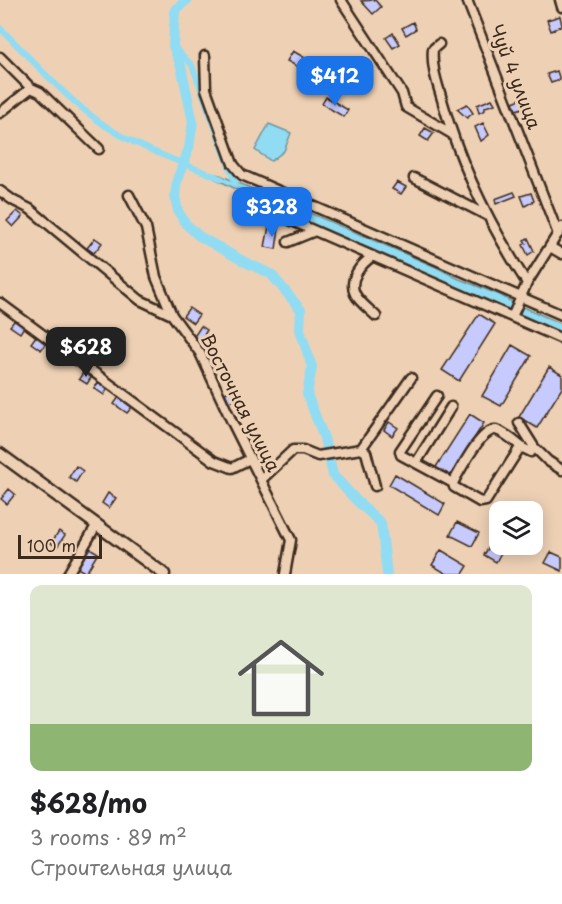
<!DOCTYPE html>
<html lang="en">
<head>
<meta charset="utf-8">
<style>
	body { margin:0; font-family:"Playpen Sans",sans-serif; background:#f2f2f2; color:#202124; height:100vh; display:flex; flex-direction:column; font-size:22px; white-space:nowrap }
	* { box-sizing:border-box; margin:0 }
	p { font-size:20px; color:#757577 }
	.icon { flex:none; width:33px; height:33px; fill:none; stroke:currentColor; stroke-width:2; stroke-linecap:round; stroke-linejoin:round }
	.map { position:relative; height:574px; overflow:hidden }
	.sheet { display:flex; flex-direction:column; background:#fff; flex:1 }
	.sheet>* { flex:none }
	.buttons { position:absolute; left:489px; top:501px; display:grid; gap:12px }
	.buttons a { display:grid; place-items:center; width:54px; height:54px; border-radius:12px; background:#fff; box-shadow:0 3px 15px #0003; font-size:30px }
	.scale { position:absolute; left:18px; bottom:15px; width:84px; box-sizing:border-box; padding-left:6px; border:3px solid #3b2a1e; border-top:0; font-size:16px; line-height:21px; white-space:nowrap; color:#3b2a1e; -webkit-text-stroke:4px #eed1b5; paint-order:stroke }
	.price { position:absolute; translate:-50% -51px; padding:0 14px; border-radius:12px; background:#1a73e8; color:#fff; font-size:20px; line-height:39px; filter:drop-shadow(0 2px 3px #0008) }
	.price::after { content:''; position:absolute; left:50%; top:36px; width:18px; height:14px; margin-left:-9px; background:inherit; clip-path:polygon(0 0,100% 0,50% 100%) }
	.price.selected { background:#222; color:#fff }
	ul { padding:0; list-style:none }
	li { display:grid; align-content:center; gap:12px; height:318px; padding:0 30px }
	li+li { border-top:2px solid #e0e0e0 }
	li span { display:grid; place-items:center; height:186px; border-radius:12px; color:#555 }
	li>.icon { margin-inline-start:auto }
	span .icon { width:108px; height:108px; fill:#fffc; stroke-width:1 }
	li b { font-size:26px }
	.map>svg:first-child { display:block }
	.water { fill:#91dcf2; stroke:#6f959d; stroke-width:1.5 }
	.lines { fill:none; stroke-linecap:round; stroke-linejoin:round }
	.canal { stroke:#91dcf2; stroke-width:6 }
	.river { stroke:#91dcf2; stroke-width:10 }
	.building { fill:#c7cafc; stroke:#3b2a1e; stroke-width:1.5 }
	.minor-casing { stroke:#3b2a1e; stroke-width:13 }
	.major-casing { stroke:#3b2a1e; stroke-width:15 }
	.minor { stroke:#eed1b5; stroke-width:8 }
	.major { stroke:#eed1b5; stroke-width:10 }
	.labels { text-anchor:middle; stroke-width:6; stroke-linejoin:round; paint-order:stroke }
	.street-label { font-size:18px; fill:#3b2a1e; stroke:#eed1b5 }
</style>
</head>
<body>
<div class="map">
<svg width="562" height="574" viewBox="0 0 562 574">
	<rect width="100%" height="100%" fill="#eed1b5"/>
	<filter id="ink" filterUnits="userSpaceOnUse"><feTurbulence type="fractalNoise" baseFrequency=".0167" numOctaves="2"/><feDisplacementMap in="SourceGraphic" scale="12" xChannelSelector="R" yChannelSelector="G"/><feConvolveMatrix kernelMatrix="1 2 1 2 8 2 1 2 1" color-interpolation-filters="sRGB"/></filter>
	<g filter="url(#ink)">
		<!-- water -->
		<path class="water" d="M269 124 291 133 284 151 271 161 255 150Z
			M215 174 220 175 436 267 459 279 500 295 512 302 562 324V333L419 273 256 199 214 178Z"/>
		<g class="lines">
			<!-- canal -->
			<path class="canal" d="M0 28C38 65 74 109 120 135 152 153 188 165 222 179
				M173 46 192 65 236 185"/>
			<!-- river -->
			<path class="river" d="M187 0 175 10 173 46 181 66 193 122 189 148 177 180 175 196 178 211 186 224 199 236 245 262 271 274 301 310 300 330 312 367 307 394 324 438 333 475 356 500 381 523 387 574"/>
		</g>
		<!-- building -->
		<path class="building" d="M375 0 381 7 373 14 361 1Z
			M560 16 562 25 551 31 547 20Z
			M413 22 416 29 406 35 402 28Z
			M393 33 400 44 393 48 386 38Z
			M503 35 506 43 495 47 492 39Z
			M293 51 338 77 333 86 287 61Z
			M557 71 560 80 551 83 547 74Z
			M326 97 348 110 344 117 322 104Z
			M523 98 526 107 516 110 513 102Z
			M492 99 495 104 485 107V110L479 113 477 105Z
			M467 104 473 113 467 118 457 109Z
			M483 123 489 135 481 141 475 127Z
			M425 128 434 133 428 141 420 136Z
			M397 182 406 187 401 194 392 189Z
			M514 192 516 196 496 204 495 199Z
			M531 193 534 201 525 206 521 196Z
			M17 211 23 216 13 227 7 221Z
			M269 226 279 228 276 249 265 247Z
			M95 238 102 243 94 253 87 248Z
			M528 238 534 251 528 255 523 245 526 243 524 240Z
			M189 308 199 315 193 323 183 316Z
			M479 314 495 324 459 381 442 370Z
			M15 320 24 327 20 333 10 326Z
			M201 326 207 330 200 342 193 338Z
			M36 336 46 343 41 350 31 343Z
			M512 345 531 356 501 406 482 396Z
			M57 351 66 358 61 364 52 358Z
			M549 367 562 375V388L537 428 519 417Z
			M84 371 92 376 87 384 79 379Z
			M99 382 108 388 104 395 94 388Z
			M235 389 239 398 229 402 225 393Z
			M119 397 132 407 127 413 114 404Z
			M470 414 484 423 448 479 434 470Z
			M389 422 398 428 392 436 384 430Z
			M76 466 83 471 76 482 69 477Z
			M395 474 445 504 439 515 389 485Z
			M9 489 15 494 7 504 1 499Z
			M108 493 116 498 109 508 102 503Z
			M457 522 479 533 472 546 450 535Z
			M59 531 65 535 57 547 51 543Z
			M493 540 504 547 496 562 484 555Z
			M88 547 98 553 86 573 76 567Z
			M441 550 468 566 463 574H447L432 565Z
			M551 552 562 557V571L545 563Z"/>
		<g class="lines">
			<!-- minor casing -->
			<g class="minor-casing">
				<path id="minor" d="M341 0 402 93 406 107 452 134
					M467 0 558 234
					M560 0 562 7
					M439 44 433 49C431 68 438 85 443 103 461 167 491 227 527 283
					M205 56 206 89 233 164 242 175 562 315
					M0 57 31 88 40 92 99 149
					M0 113 31 88
					M414 178 488 216
					M0 191 14 201 30 209 140 300 172 315 200 353 232 422 291 540 285 574
					M129 195 146 228 156 277 172 315
					M267 210 512 317
					M562 227 527 283 512 317 562 339
					M288 242 315 231
					M550 247 562 254
					M373 256C361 264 348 279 355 294 359 302 370 310 376 316
					M0 303 214 461 232 468 250 459
					M437 396 400 451 401 455 453 483
					M519 423 534 447 531 452 523 448 519 449 486 501 480 502 454 487 453 483C460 471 481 428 496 430 505 432 516 443 523 448
					M534 447 548 461 562 470
					M361 449 411 378
					M416 463 451 407
					M261 480 293 450H303L318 456 361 449 366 452 375 486
					M68 574 97 524"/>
			</g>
			<!-- major casing -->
			<g class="major-casing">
				<path id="major" d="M0 454 164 574"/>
			</g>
			<!-- minor -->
			<use href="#minor" class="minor"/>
			<!-- major -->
			<use href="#major" class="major"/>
		</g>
	</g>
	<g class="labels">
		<!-- street labels -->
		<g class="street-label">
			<text transform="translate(515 77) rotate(69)" y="6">Чуй 4 улица</text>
			<text transform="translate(240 403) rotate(63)" y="6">Восточная улица</text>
		</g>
	</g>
</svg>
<div class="buttons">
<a><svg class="icon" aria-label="layers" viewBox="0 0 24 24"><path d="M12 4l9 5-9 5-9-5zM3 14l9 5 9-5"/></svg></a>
</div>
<div class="scale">100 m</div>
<b class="price" style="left:335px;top:107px">$412</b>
<b class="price" style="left:272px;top:238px">$328</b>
<b class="price selected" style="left:86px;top:378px">$628</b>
</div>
<section class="sheet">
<ul>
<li><span style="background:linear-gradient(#dfe7d0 75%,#8fb573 0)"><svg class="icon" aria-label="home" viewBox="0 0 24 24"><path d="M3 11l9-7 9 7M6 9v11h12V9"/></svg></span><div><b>$628/mo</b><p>3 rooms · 89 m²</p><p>Строительная улица</p></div></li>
</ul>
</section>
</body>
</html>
